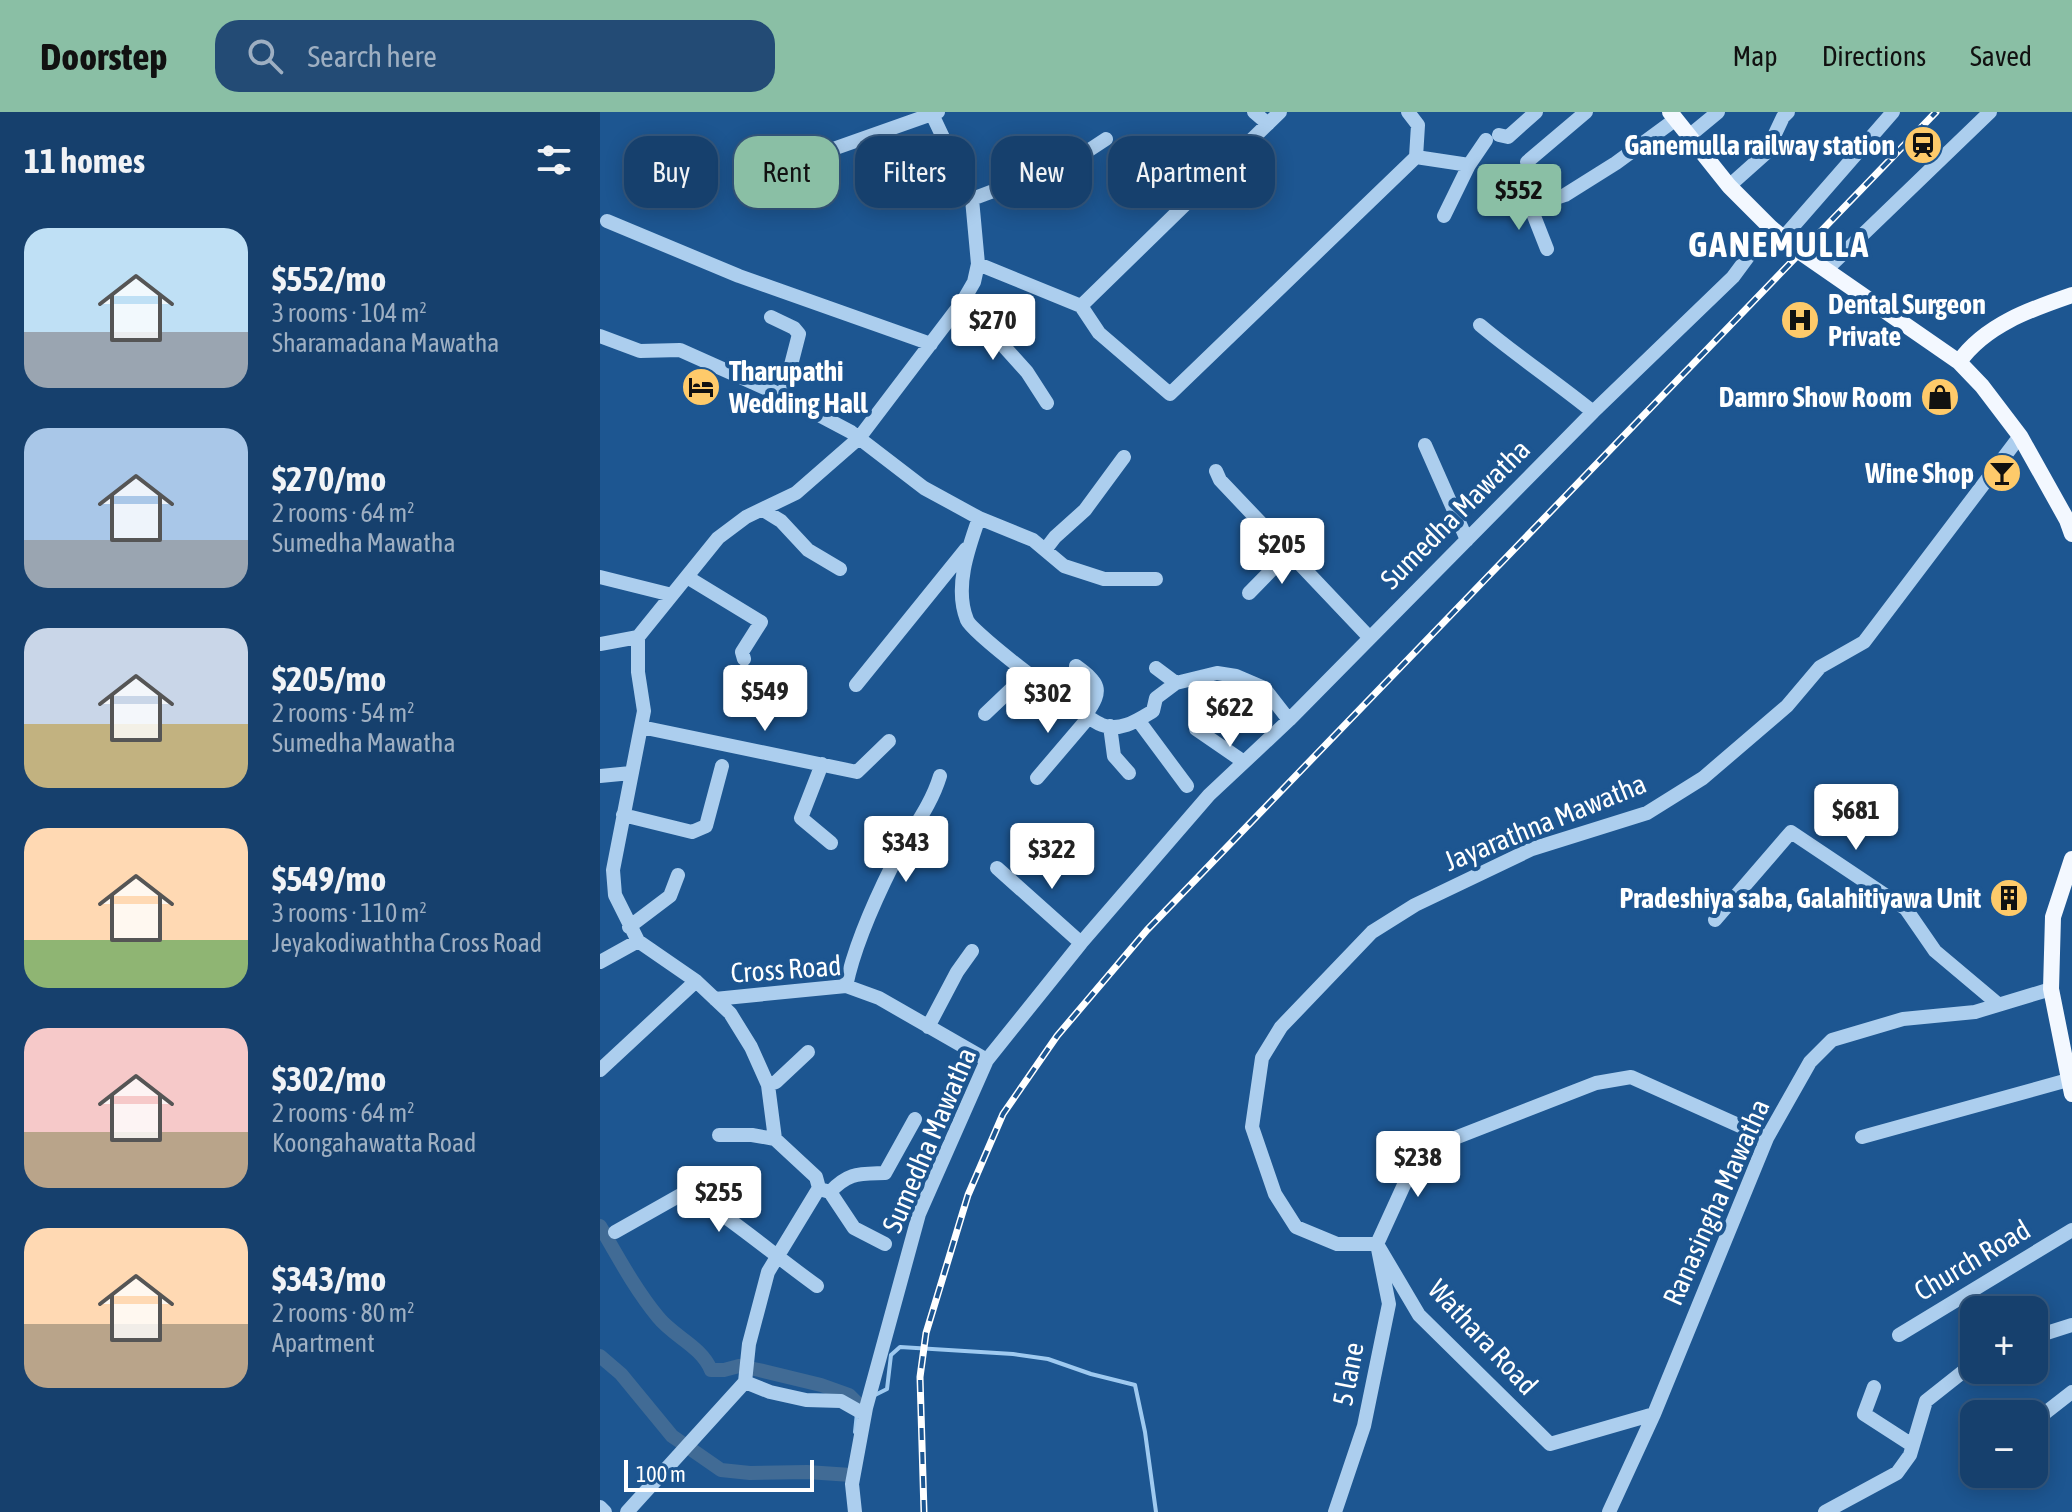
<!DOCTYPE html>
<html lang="en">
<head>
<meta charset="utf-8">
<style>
	body { margin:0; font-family:"Asap Condensed",sans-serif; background:#234b75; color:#f1f3f6; height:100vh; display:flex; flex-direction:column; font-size:30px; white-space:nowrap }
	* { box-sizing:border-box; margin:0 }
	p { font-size:26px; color:#9eafc2 }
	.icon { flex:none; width:44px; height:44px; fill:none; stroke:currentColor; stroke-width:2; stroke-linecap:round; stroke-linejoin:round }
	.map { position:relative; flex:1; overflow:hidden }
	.sheet { display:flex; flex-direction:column; background:#16406d; width:600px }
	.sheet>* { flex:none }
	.top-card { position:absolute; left:24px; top:24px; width:760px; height:72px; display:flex; gap:16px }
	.buttons { position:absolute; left:1360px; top:1184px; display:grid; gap:16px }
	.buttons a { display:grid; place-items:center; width:88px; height:88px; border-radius:16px; background:#16406d; box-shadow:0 4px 20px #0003,0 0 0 2px #355980; font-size:40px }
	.scale { position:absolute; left:24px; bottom:20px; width:190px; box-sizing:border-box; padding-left:8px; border:4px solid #fff; border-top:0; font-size:22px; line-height:28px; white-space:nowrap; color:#fff; -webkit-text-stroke:6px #1d5691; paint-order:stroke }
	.price { position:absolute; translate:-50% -68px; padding:0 18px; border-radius:8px; background:#fff; color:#222; font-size:26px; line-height:52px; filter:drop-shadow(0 2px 4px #0008) }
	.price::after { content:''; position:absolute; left:50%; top:48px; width:24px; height:18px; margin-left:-12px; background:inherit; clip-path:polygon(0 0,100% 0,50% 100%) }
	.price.current { background:#8abfa5; color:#111 }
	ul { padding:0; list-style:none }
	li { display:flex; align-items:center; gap:24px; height:200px; padding:0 24px }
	li span { display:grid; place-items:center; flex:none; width:224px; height:160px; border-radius:24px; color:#555 }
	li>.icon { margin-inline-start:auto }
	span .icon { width:96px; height:96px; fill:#fffc; stroke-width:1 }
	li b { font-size:34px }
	h2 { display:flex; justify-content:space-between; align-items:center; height:96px; padding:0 24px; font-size:34px }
	.chip { padding:0 28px; border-radius:24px; background:#16406d; box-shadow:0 4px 20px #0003,0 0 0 2px #355980; font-size:28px; line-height:72px }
	.chip.current { background:#8abfa5; color:#111 }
	header { display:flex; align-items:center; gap:48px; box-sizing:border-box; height:112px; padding:0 40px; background:#8abfa5; color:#111 }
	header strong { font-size:38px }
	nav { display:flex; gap:44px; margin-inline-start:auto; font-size:28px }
	.search { width:560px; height:72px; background:#234b75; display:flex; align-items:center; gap:20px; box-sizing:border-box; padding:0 28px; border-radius:24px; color:#9eafc2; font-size:30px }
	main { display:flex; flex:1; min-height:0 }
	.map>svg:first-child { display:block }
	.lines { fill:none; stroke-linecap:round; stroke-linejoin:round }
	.stream { stroke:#9fcaf0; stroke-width:4 }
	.canal { stroke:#416b95; stroke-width:14 }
	.minor { stroke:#acceee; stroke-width:14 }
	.major { stroke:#f3f8ff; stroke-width:16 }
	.rail-casing { stroke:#fff; stroke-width:7 }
	.rail { stroke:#1d5691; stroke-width:4; stroke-dasharray:12; stroke-linecap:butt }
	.labels { text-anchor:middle; stroke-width:8; stroke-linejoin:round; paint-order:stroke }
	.poi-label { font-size:28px; font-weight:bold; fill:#fff; stroke:#1d5691; text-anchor:end }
	.street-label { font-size:28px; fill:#fff; stroke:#1d5691 }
	.district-label { font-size:36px; font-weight:bold; letter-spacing:2px; fill:#fff; stroke:#1d5691 }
</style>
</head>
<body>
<header>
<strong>Doorstep</strong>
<div class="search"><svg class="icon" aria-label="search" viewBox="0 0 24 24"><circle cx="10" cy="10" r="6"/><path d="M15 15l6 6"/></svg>Search here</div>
<nav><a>Map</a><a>Directions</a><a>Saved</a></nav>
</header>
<main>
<section class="sheet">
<h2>11 homes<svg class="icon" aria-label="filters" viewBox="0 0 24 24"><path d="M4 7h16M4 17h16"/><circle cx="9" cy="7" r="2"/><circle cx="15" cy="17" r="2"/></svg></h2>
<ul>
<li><span style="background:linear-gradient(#bfe0f5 65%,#9aa5b1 0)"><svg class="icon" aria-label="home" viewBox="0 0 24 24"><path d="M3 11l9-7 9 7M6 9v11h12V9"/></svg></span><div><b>$552/mo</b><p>3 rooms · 104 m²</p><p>Sharamadana Mawatha</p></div></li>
<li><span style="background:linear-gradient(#a9c7e8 70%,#9aa5b1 0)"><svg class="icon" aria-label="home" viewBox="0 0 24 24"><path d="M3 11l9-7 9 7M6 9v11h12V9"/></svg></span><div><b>$270/mo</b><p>2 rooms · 64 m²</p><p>Sumedha Mawatha</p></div></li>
<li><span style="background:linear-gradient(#c9d6e8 60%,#c2b280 0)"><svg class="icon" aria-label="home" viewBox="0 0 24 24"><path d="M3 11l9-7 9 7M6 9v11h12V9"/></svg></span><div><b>$205/mo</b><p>2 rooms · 54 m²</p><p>Sumedha Mawatha</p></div></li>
<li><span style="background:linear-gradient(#ffd9b3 70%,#8fb573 0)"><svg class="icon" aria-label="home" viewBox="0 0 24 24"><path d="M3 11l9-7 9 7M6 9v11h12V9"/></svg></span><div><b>$549/mo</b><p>3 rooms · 110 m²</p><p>Jeyakodiwaththa Cross Road</p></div></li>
<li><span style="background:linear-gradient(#f6c9c9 65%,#b9a48a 0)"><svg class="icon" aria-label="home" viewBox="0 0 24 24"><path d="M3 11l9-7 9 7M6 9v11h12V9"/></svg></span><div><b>$302/mo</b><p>2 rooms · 64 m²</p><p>Koongahawatta Road</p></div></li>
<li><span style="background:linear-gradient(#ffd9b3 60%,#b9a48a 0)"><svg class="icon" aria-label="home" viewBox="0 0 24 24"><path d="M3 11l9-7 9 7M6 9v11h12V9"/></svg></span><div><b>$343/mo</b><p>2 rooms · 80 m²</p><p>Apartment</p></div></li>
</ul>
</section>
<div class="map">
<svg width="1472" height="1400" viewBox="0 0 1472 1400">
	<rect width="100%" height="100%" fill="#1d5691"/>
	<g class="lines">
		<!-- stream -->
		<path class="stream" d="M275 1283 287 1277 291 1243 300 1235 413 1242 448 1247 491 1262 535 1273 545 1320 556 1400
			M255 1320 257 1301"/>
		<!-- canal -->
		<path class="canal" d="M0 1114C18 1145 35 1177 58 1205 74 1225 101 1234 111 1258H124L139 1254 159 1258 221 1273 249 1283 257 1291
			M0 1244 21 1262 72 1324 121 1358 150 1361 207 1360 251 1363"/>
		<!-- minor -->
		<path class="minor" d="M654 0 668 12
			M899 23 908 25 936 0
			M1089 24 1118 0
			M816 45 869 53 886 28
			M927 50 986 0
			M182 55 338 0
			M1129 74 1166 41 1183 5 1188 0
			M372 87 471 50 506 27
			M933 94 934 104 947 137
			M927 96 965 83 1016 51 1076 7
			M844 104 869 53
			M7 109 139 164 331 232
			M1183 126 1293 0
			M378 152 481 194 680 0
			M1226 158 1390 0
			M363 189 427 260 447 291
			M481 194 499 221 570 282 816 45 818 13 808 0
			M171 205 194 216 199 222 183 284
			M880 213C917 244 956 270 993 300
			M0 224 40 239 80 238 183 284 251 320 324 376 379 406C368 437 354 476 367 508 373 522 484 606 502 613 521 620 538 608 553 599L556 586 576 571 617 561 636 564 664 576 689 608
			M825 333 867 428
			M616 359 620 368 769 525
			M163 398 181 409 208 438 240 457
			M379 406 433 428 464 454 504 467H556
			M445 438 455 425 485 398 524 345
			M0 465 72 483
			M87 465 161 510 142 540 144 547
			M649 481 688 441
			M0 532 38 525
			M476 554C499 571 504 577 486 602
			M556 556 576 571
			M256 573 366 437
			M385 602 427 562
			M538 608 587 674
			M510 614 514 644 529 661
			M41 615 257 660 289 629
			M596 617 644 650
			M222 652 201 706 231 731
			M0 664 31 661
			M437 666 489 605
			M23 703 92 720 106 714 122 654
			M397 756 481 831
			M1115 808 1191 720 1306 797 1335 839 1398 892
			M29 815 70 784 78 763
			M0 850 38 829
			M246 874C254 835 275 788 293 752 308 722 330 697 340 664
			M115 887 246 874 279 886 387 948
			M328 915 357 860 372 839
			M0 958 96 869
			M168 973 176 970 208 940
			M119 1023H152L175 1027
			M1262 1025 1468 968
			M223 1078 230 1080 254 1116 285 1132
			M230 1080C249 1060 259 1062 285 1061L315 1007
			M15 1120 84 1081H91C136 1110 174 1143 217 1174
			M1299 1223 1472 1118
			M1434 1225 1472 1213
			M145 1270 170 1280 206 1288 241 1289 264 1302
			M1274 1275 1264 1302 1312 1333
			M1054 1302 950 1332 819 1203 777 1132 819 1040 996 971 1031 965 1167 1026
			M1436 1308 1472 1280
			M0 1395 5 1400
			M27 1400 145 1270 149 1232 168 1160 219 1076 216 1065 175 1027 168 973 151 935 130 901 96 869 38 829 15 783 13 758 44 599 38 560V525L118 426 146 405 196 381 259 326 363 189 374 170 378 152 372 87 331 0
			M255 1400 252 1372 266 1296 319 1102 387 948 481 831 609 683 689 608 993 300 1133 165 1170 115
			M735 1400 764 1314 789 1192 777 1132H737L696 1115 675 1082 652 1015 662 946 681 915 772 820 815 793 932 737 1047 701 1103 666 1187 594 1220 555 1264 530 1420 324
			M1009 1400 1054 1302 1167 1026 1210 950 1232 928 1303 907 1375 900 1451 877
			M1225 1400 1297 1361 1310 1343 1326 1289 1374 1251"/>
		<!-- major -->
		<path class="major" d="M1070 0 1129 74 1170 115 1200 140 1359 250 1382 274 1420 324 1467 408 1472 422
			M1359 250C1385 213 1431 197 1472 183
			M1472 747 1453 805 1451 877 1472 982"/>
		<!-- rail casing -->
		<g class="rail-casing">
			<path id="rail" d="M324 1400 320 1265 326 1221 368 1083 403 1002 457 924 547 818 1336 0"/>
		</g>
		<!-- rail -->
		<use href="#rail" class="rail"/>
	</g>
	<!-- icons -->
	<defs>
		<g id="station-disc" transform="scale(2)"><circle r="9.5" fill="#feca6a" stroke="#1d5691"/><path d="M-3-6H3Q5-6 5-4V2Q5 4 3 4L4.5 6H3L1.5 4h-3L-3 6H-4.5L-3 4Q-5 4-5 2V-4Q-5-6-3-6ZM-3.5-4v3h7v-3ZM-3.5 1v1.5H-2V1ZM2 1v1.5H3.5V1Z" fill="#111"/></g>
		<g id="hospital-disc" transform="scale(2)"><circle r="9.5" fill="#feca6a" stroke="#1d5691"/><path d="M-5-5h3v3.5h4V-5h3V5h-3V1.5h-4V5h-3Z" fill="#111"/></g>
		<g id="hotel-disc" transform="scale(2)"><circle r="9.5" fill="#feca6a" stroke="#1d5691"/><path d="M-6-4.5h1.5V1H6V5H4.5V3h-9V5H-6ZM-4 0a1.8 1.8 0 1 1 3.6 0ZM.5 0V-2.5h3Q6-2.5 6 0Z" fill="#111"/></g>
		<g id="shop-disc" transform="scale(2)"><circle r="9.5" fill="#feca6a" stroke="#1d5691"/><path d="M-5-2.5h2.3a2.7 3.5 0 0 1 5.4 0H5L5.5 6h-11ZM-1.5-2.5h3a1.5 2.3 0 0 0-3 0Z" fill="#111"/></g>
		<g id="bar-disc" transform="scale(2)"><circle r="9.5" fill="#feca6a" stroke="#1d5691"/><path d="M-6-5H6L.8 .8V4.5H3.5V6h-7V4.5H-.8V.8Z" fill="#111"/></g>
		<g id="building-disc" transform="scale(2)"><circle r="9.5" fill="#feca6a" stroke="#1d5691"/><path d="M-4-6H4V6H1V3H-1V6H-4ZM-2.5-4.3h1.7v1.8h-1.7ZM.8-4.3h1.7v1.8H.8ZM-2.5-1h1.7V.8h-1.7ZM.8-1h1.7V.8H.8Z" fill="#111"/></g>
	</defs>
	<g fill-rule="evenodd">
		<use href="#station-disc" x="1323" y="33"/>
		<use href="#hospital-disc" x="1200" y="208"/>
		<use href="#hotel-disc" x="101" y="275"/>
		<use href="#shop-disc" x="1340" y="285"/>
		<use href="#bar-disc" x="1402" y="361"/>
		<use href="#building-disc" x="1409" y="786"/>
	</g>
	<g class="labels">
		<!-- poi labels -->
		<g class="poi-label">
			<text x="1295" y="43">Ganemulla railway station</text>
			<text x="1228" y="202" text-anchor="start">Dental Surgeon<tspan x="1228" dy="32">Private</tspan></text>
			<text x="129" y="269" text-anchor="start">Tharupathi<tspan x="129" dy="32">Wedding Hall</tspan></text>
			<text x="1312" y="295">Damro Show Room</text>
			<text x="1374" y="371">Wine Shop</text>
			<text x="1381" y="796">Pradeshiya saba, Galahitiyawa Unit</text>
		</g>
		<!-- street labels -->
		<g class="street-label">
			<text transform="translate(855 402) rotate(-45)" y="10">Sumedha Mawatha</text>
			<text transform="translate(945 710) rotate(-22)" y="10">Jayarathna Mawatha</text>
			<text transform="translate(186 857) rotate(-4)" y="10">Cross Road</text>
			<text transform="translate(329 1028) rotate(-67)" y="10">Sumedha Mawatha</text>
			<text transform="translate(1116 1090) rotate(-66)" y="10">Ranasingha Mawatha</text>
			<text transform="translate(1372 1148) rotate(-31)" y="10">Church Road</text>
			<text transform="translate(883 1225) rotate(47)" y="10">Wathara Road</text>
			<text transform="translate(748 1262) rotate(-79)" y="10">5 lane</text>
		</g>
		<!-- district labels -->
		<g class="district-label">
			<text x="1179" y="145">GANEMULLA</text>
		</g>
	</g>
</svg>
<div class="buttons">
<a>+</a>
<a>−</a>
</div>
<div class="scale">100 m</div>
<b class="price current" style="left:919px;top:120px">$552</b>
<b class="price" style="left:393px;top:250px">$270</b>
<b class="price" style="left:682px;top:474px">$205</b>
<b class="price" style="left:165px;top:621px">$549</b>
<b class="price" style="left:448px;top:623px">$302</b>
<b class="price" style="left:630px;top:637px">$622</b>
<b class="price" style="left:1256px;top:740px">$681</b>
<b class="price" style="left:306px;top:772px">$343</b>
<b class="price" style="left:452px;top:779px">$322</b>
<b class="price" style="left:818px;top:1087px">$238</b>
<b class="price" style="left:119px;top:1122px">$255</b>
<div class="top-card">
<a class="chip">Buy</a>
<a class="chip current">Rent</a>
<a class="chip">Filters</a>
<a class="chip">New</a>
<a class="chip">Apartment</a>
</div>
</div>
</main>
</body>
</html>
